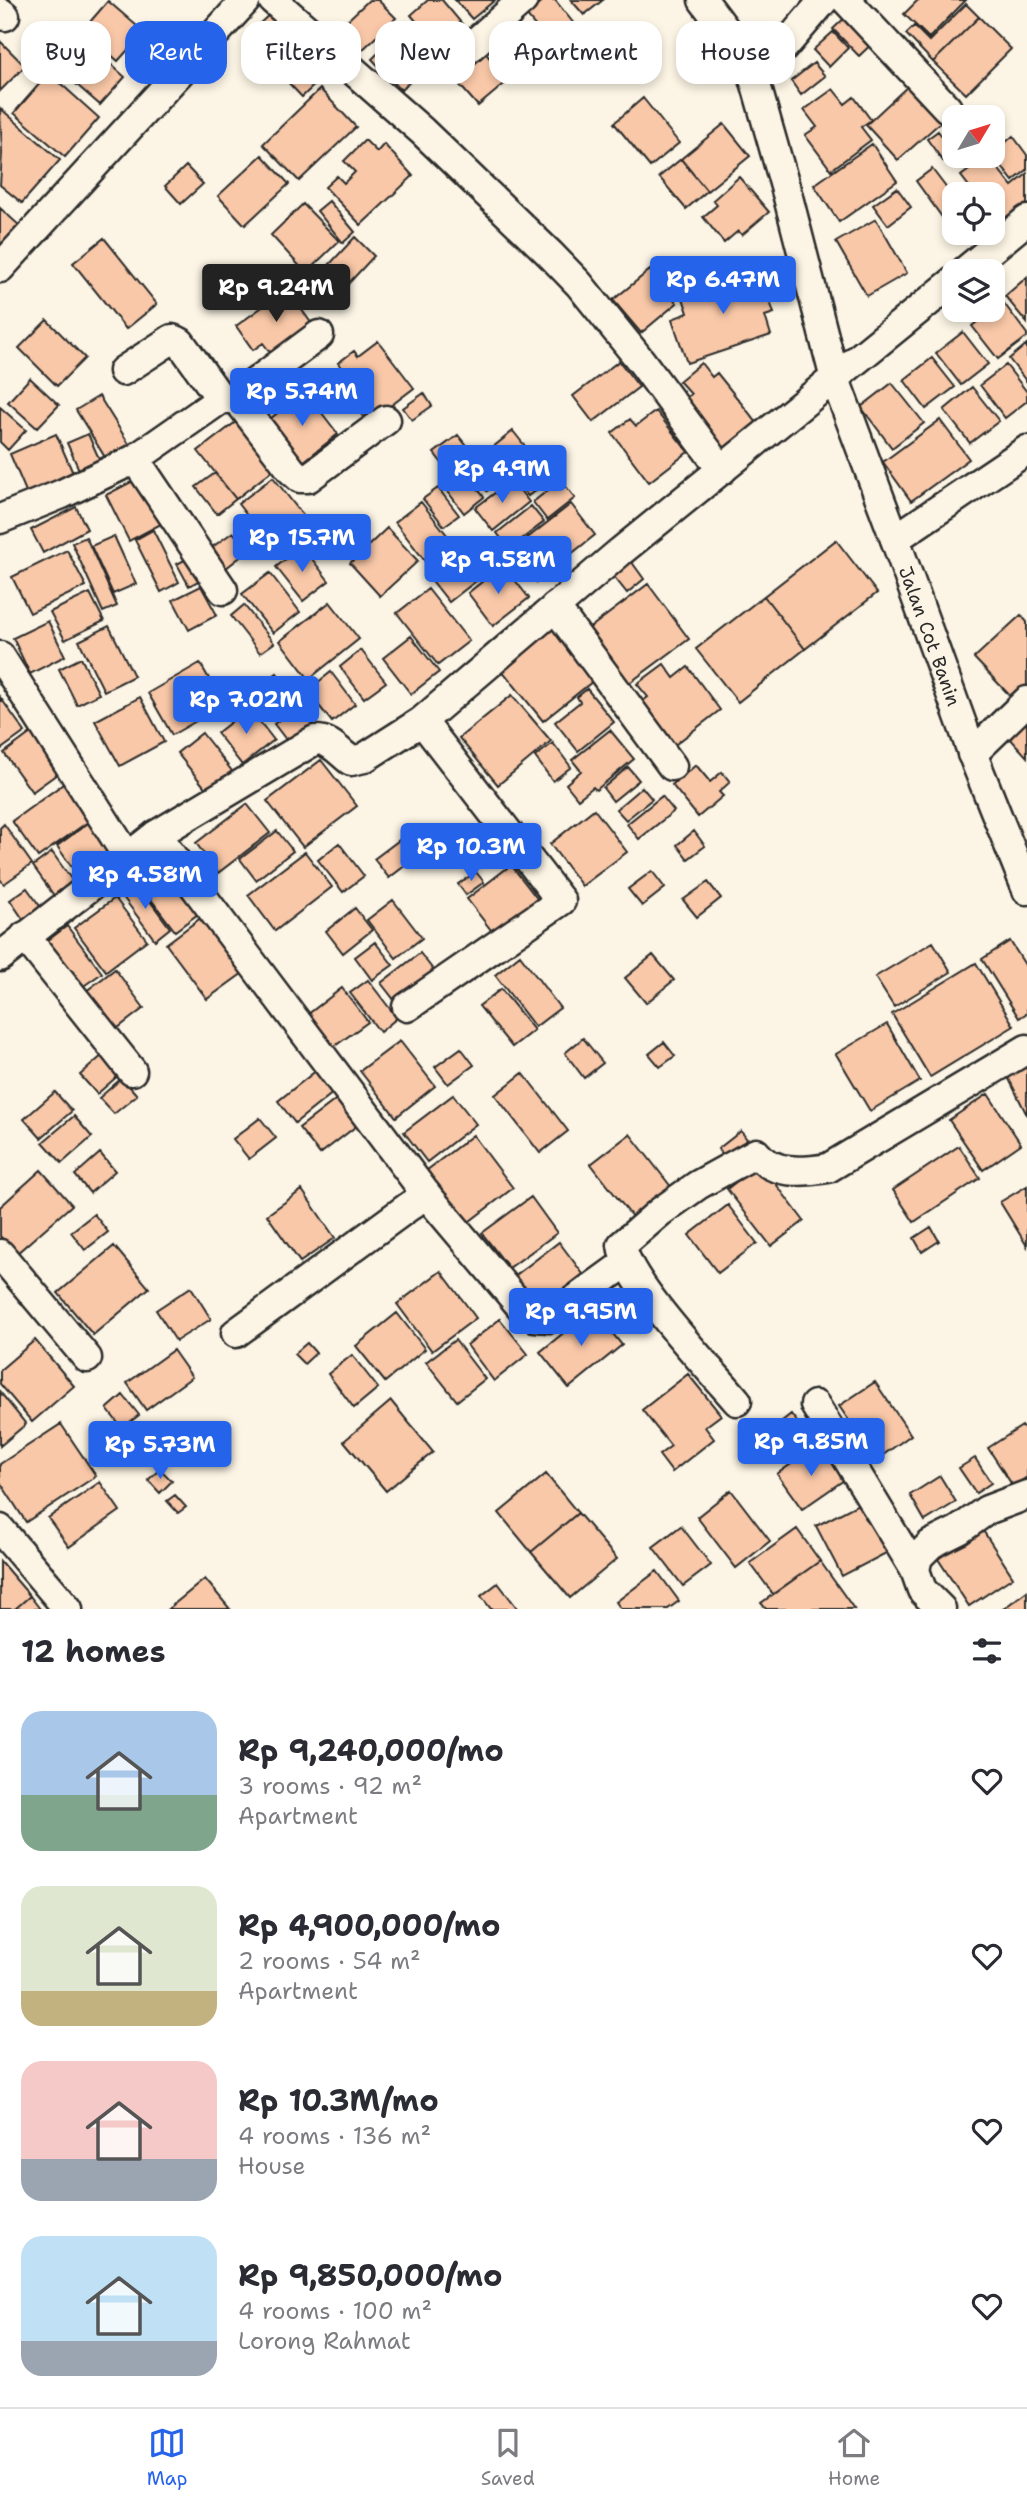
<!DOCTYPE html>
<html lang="en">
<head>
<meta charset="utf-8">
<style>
	body { margin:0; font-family:"Shantell Sans",sans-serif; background:#f2f2f3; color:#2b2b33; height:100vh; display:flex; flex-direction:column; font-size:26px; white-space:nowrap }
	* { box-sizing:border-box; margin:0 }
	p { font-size:23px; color:#7c7c81 }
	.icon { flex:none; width:38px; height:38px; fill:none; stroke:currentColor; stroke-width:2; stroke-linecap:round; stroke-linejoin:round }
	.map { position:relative; height:1609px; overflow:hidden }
	.panel { display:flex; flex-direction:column; background:#fff; flex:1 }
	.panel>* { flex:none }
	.guide { position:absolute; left:21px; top:21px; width:985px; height:63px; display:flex; gap:14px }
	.needle { width:46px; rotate:52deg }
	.tools { position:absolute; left:942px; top:105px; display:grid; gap:14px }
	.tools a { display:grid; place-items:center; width:63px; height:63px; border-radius:14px; background:#fff; box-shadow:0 4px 10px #0003; font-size:35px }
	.price { position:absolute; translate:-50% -60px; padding:0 16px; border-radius:7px; background:#2563eb; color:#fff; font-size:23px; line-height:46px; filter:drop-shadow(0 2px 4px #0008) }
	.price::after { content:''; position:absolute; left:50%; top:42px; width:21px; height:16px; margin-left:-10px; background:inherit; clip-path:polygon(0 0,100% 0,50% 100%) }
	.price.selected { background:#222; color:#fff }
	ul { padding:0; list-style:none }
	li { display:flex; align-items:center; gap:21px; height:175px; padding:0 21px }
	li span { display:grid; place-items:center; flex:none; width:196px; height:140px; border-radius:21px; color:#555 }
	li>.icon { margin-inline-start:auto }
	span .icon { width:84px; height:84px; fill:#fffc; stroke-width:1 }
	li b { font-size:30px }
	h2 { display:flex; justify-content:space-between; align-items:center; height:84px; padding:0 21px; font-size:30px }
	.chip { padding:0 24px; border-radius:21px; background:#fff; box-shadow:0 4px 10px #0003; font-size:24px; line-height:63px }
	.chip.selected { background:#2563eb; color:#fff }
	.tab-bar { display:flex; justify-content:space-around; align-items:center; height:98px; border-top:2px solid #e1e1e2; background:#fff; font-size:19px; color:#7c7c81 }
	.tab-bar a { display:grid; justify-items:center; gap:4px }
	.tab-bar .selected { color:#2563eb }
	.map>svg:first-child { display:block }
	.building { fill:#f9c8a8; stroke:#2b2b2b; stroke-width:2 }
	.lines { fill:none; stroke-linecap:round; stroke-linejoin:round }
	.street-casing { stroke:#2b2b2b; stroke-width:33 }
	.street { stroke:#fcf5e5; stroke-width:28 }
	.labels { text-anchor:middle; stroke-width:5; stroke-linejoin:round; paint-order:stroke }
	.street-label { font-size:19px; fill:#2b2b2b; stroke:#fcf5e5 }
</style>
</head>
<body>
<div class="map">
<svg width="1027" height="1609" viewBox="0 0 1027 1609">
	<rect width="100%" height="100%" fill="#fcf5e5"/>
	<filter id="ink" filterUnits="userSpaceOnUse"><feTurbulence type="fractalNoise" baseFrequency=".0143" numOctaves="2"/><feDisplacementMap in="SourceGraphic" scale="14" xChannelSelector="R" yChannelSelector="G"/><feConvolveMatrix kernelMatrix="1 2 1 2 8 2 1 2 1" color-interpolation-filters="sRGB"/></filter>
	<g filter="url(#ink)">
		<!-- building -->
		<path class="building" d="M369 0H378L396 18 359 53 337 30Z
			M428 0H442L463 25 437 46 411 15Z
			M455 0H495L472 19Z
			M544 0H555L575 25 551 45 526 15Z
			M571 0H603L584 15Z
			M918 0H966L929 38 904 14Z
			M108 1 144 32 118 61 83 30Z
			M966 4 979 17 933 62 906 34 914 26 929 41Z
			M852 11 878 38 859 56 833 29Z
			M270 14 326 74 302 97 245 37Z
			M979 17 1011 49 966 94 933 62Z
			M513 18 542 52 517 73 488 39Z
			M833 32 848 48 829 67 813 50Z
			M399 33 429 64 401 90 372 59Z
			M0 41 25 66 0 91Z
			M86 42 125 77 100 105 61 71Z
			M482 49 509 80 478 106 451 75Z
			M814 63 825 76 801 95 791 81Z
			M49 73 99 118 65 157 14 113Z
			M909 85 942 121 898 160 866 125Z
			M320 89 356 127 299 181 263 144Z
			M833 89 845 104 854 97 871 120 861 127 871 140 831 170 805 135 817 127 804 110Z
			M643 98 679 143 650 167 614 123Z
			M0 108 60 160 22 203 0 185 2 153Z
			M724 124 750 156 707 191 681 159Z
			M938 131 954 152 943 161 927 139Z
			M1013 136 1027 155V170L1013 181 992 154Z
			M365 140 377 152 384 144 413 176 361 225 325 187 337 176 344 183 355 172 344 161Z
			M872 144 897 181 839 222 814 185Z
			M262 155 289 184 245 225 218 196Z
			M988 156 1012 186 1027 174V204L1001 226 992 215V194H975L961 176Z
			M681 159 707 191 686 209 659 177Z
			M186 166 203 184 181 204 165 186Z
			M932 169 954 198V208L942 217 916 181Z
			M739 177 769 212 742 235 738 231 724 243 703 217 717 205 713 200Z
			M897 188 911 207 888 225 873 205Z
			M329 201 355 232 343 243 317 211Z
			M303 204 339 241 306 273 271 235Z
			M0 208 20 226 0 248Z
			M876 219 907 273 867 296 836 242Z
			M355 237 374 256 348 284 329 265Z
			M104 238 157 304 126 329 73 263Z
			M748 265 757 293 766 290 774 313 765 316 771 335 687 363 672 319 688 313 682 295 714 284 712 277Z
			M650 270 677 303 641 333 613 300Z
			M1027 277V323L1005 296Z
			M287 289 314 327 273 356 263 343 253 350 236 326Z
			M1003 302 1027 334V337L998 359 972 326Z
			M47 320 85 358 57 386 19 348Z
			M963 332 988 364 961 385 936 353Z
			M378 341 414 388 368 423 332 376 343 369 338 363 354 351 358 356Z
			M1027 344V382L1009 359Z
			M932 358 955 387 926 409 904 380Z
			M619 361 639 387 593 422 573 396Z
			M701 363 712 377 717 373 758 424 726 451 684 399 691 394 679 381Z
			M1006 365 1027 392V401L1005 418 980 385Z
			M30 378 59 405 37 428 8 402Z
			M892 383 924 423 892 448 861 407Z
			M972 387 999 421 970 443 944 410Z
			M305 391 338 434 298 466 265 423Z
			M424 393 432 406 412 420 403 408Z
			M99 396 134 452 111 467 76 410Z
			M0 407 26 430 8 450 0 442Z
			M656 411 688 452 649 482 612 433 630 419 636 426Z
			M241 418 278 466 236 499 198 451Z
			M940 420 969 459 911 501 883 462Z
			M513 431 533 456 506 477 487 452Z
			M56 434 76 480 30 501 10 454Z
			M88 434 105 472 84 481 67 443Z
			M458 435 473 454 449 472 434 453Z
			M484 458 501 480 487 491 470 469Z
			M539 459 553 477 528 496 514 478Z
			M462 468 484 497 464 513 442 484Z
			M215 473 236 499 217 514 196 487Z
			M273 477 308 522 273 549 238 504Z
			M137 479 161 524 129 541 106 495Z
			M512 480 529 502 493 531 475 508Z
			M561 480 575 498 547 520 533 502Z
			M438 488 459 515 444 526 423 499Z
			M421 502 451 540 425 561 395 522Z
			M571 504 595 535 536 582 511 551Z
			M531 506 544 522 509 549 497 533Z
			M76 507 87 529 43 553 31 530Z
			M387 528 418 561 380 596 350 563Z
			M153 530 179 582 161 592 135 540Z
			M233 532 248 551 226 568 211 548Z
			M114 536 136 584 113 594 91 546Z
			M86 537 117 606 103 612 72 543Z
			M471 537 494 567 449 602 426 573Z
			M836 540 877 593 805 649 764 596Z
			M302 546 329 581 303 601 276 567Z
			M67 550 86 586 30 613 12 577Z
			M626 554 644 579 627 593 607 568Z
			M192 556 204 578 189 586 177 564Z
			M503 565 529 598 493 626 468 593Z
			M270 573 300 612 273 633 242 594Z
			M648 584 689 639 628 684 587 630Z
			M201 586 217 615 189 630 173 600Z
			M428 589 469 641 438 665 397 613Z
			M90 593 104 621 65 640 50 612Z
			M764 596 805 649 738 702 696 649Z
			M330 602 359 639 309 679 280 641Z
			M244 605 274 643 260 653 231 616Z
			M1021 615 1027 622V692L1016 702 974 658Z
			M48 621 65 656 30 674 13 638Z
			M555 624 598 677 543 721 501 669Z
			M109 626 134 676 104 691 79 641Z
			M411 636 439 672 411 694 383 658Z
			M361 650 386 682 364 698 340 667Z
			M81 658 99 694 77 705 59 669Z
			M200 663 224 705 172 735 148 693Z
			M664 664 674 678 688 667 720 710 672 747 639 704 648 697 637 684Z
			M331 672 355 704 332 722 307 691Z
			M277 673 299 702 276 720 254 691Z
			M587 689 614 722 578 751 555 722 580 702 577 697Z
			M512 695 551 741 498 785 459 738Z
			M0 697 25 732 0 750Z
			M140 697 164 742 120 766 95 721Z
			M298 705 318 731 294 750 274 724Z
			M249 708 274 740 242 765 217 733Z
			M1027 721V757L1009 737Z
			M35 730 64 769 32 792 4 753Z
			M610 730 634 759 596 790 593 787 578 799 566 784 581 771 572 760Z
			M202 733 232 771 207 790 177 753Z
			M553 743 571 767 553 781 535 757Z
			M321 760 357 806 303 847 267 801Z
			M696 765 710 782 722 772 730 782 719 792 723 796 698 817 672 785Z
			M628 767 639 780 613 801 603 788Z
			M66 782 92 819 38 857 12 821Z
			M642 787 652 799 626 820 616 809Z
			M662 796 674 811 639 839 627 824Z
			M247 804 270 833 218 873 196 843Z
			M594 809 627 852 582 886 550 844Z
			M91 821 118 858 83 883 57 846Z
			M4 824 32 864 4 884 0 879V828Z
			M277 831 293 851 256 880 240 859Z
			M694 831 705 846 688 859 677 845Z
			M406 835 420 854 389 878 374 859Z
			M339 843 364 876 343 892 318 860Z
			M52 852 74 883 55 897 33 866Z
			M305 852 332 887 275 931 248 895Z
			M511 865 542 905 498 939 467 899Z
			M172 870 202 911 175 931 144 890Z
			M652 871 665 888 642 906 628 889Z
			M476 872 484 882 466 895 458 884Z
			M135 881 170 928 155 940 120 893Z
			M708 882 721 898 697 917 683 900Z
			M27 888 42 909 25 922 10 900Z
			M115 898 147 940 106 971 74 928Z
			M393 900 422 938 396 958 367 920Z
			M355 908 372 930 343 953 326 931Z
			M202 917 243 973 207 999 166 944Z
			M67 926 102 973 78 990 43 944Z
			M1010 941 1027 968V1013L1019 1018 982 959Z
			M375 942 393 965 372 980 355 957Z
			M933 942 951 972 894 1007 875 977Z
			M420 953 438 976 399 1006 381 983Z
			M520 955 560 1008 535 1027 495 975Z
			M653 955 674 980 646 1003 625 978Z
			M976 963 1014 1026 930 1077 892 1014Z
			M115 969 144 1008 114 1031 85 992Z
			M368 980 397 1018 380 1032 350 993Z
			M342 988 368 1022 332 1048 307 1015Z
			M501 989 534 1030 512 1047 479 1006Z
			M887 1024 920 1081 870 1111 836 1054Z
			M583 1038 603 1063 584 1078 565 1053Z
			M400 1041 435 1086 396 1117 360 1071Z
			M664 1042 675 1056 660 1067 649 1054Z
			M461 1048 474 1065 448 1084 435 1067Z
			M104 1054 120 1074 97 1094 80 1075Z
			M1027 1065V1115L1007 1075Z
			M317 1070 334 1092 295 1123 278 1101Z
			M523 1073 568 1131 540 1153 495 1095Z
			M122 1078 137 1095 114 1114 99 1098Z
			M55 1092 72 1111 41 1138 24 1119Z
			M988 1094 1021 1144 983 1170 949 1120Z
			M453 1095 476 1124 427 1162 404 1132Z
			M338 1098 359 1124 320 1154 299 1128Z
			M74 1116 92 1137 62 1163 43 1142Z
			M260 1118 276 1138 249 1159 233 1139Z
			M741 1131 751 1145 728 1163 718 1149Z
			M630 1134 672 1188 633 1218 591 1164Z
			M473 1135 513 1188 466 1224 426 1171Z
			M959 1146 980 1178 914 1222 893 1190Z
			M100 1153 115 1171 90 1193 75 1175Z
			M760 1163 804 1221 771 1246 727 1189Z
			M41 1170 72 1205 16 1254 0 1236V1207Z
			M1027 1186V1246L1000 1202Z
			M302 1190 335 1238 300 1262 267 1215Z
			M531 1197 557 1233 509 1268 482 1233Z
			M728 1205 757 1243 718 1273 689 1235Z
			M94 1214 108 1232 85 1250 71 1232Z
			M931 1227 939 1241 922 1252 914 1238Z
			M559 1242 583 1274 536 1310 512 1278Z
			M114 1246 149 1288 93 1335 58 1293Z
			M441 1271 476 1318 432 1351 397 1304Z
			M191 1287 211 1319 176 1341 156 1310Z
			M593 1309 622 1345 569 1388 540 1352Z
			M397 1313 425 1349 385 1382 356 1346Z
			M500 1319 528 1354 494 1381 467 1345Z
			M35 1340 74 1386 32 1422 0 1384V1370Z
			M455 1340 485 1379 457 1401 426 1362Z
			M307 1343 316 1353 304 1364 294 1354Z
			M173 1350 192 1377 146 1410 127 1383Z
			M352 1355 378 1388 354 1408 328 1374Z
			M688 1374 721 1415 705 1427 714 1439 672 1472 659 1455 671 1446 642 1410Z
			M875 1382 911 1435 876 1460 839 1406Z
			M0 1392 26 1424 0 1446Z
			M123 1395 139 1415 122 1428 107 1409Z
			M391 1401 433 1452 386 1491 344 1441Z
			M791 1414 807 1435 782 1454 767 1433Z
			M61 1424 96 1476 26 1522 0 1482V1464Z
			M1022 1426 1027 1433V1477L1013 1486 988 1448Z
			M811 1450 819 1461 830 1453 847 1478 802 1509 777 1474Z
			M975 1458 991 1483 976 1493 959 1468Z
			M160 1469 172 1481 160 1493 148 1480Z
			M546 1474 578 1513 531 1552 499 1513Z
			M940 1476 956 1502 925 1521 910 1495Z
			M100 1482 120 1511 69 1547 48 1518Z
			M731 1490 770 1541 736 1568 697 1517Z
			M175 1495 186 1507 178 1513 167 1501Z
			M864 1501 890 1551 842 1576 816 1526Z
			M578 1513 617 1559 570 1598 531 1552Z
			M681 1526 711 1565 683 1586 653 1547Z
			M797 1529 820 1561 773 1594 750 1563Z
			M982 1529 1013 1577 969 1606 938 1559Z
			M0 1561 30 1596 15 1609H0Z
			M820 1561 854 1609H766L761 1603Z
			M657 1571 679 1601 668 1609H621L616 1602Z
			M205 1579 230 1609H168Z
			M498 1583 518 1609H491L481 1596Z
			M1027 1591V1609H1003Z
			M30 1596 40 1609H15Z"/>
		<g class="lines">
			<!-- street casing -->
			<g class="street-casing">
				<g id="street">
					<path d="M273 0 422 131 550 254 579 284 641 361 722 470"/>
					<path id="s1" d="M703 0 727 32 755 81 788 197 835 379 895 539 976 763 1027 890"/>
					<path d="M846 0 947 108"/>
					<path d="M0 12 5 16"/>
					<path d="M449 66 523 0"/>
					<path d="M755 81 824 0"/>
					<path d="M0 268 246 0"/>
					<path d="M965 271 1027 220"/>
					<path d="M123 371 172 339 180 342 221 399"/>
					<path d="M233 399 319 335"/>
					<path d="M135 459 223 590"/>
					<path d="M0 519 62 494 135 459 221 399H233L240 403 292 471 300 478H308L386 420"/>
					<path d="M895 539 1027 450"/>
					<path d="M555 607 672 766"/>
					<path d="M0 656 127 856"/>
					<path d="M972 754 1027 701"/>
					<path d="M156 835 426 1194 236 1333"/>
					<path d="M25 936 132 1071"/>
					<path d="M0 957 156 835 315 740C330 739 340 753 351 761L364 758 422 721 620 552 954 281"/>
					<path d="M407 1007 561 901 422 721"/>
					<path d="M426 1194 523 1309 535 1317 550 1318 627 1262"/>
					<path d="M0 1254 87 1358"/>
					<path d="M737 1401C711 1370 625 1280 622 1245L660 1212 698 1185 756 1153C773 1175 803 1172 828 1168L1027 1049"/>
					<path d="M815 1405 915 1570"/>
					<path d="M0 1529 68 1609"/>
					<path d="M941 1609 922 1590 915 1570 918 1557 931 1544 959 1530 987 1510 1027 1495"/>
				</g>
			</g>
			<!-- street -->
			<use href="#street" class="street"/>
		</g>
	</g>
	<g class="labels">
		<!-- street labels -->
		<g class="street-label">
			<text dy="7" stroke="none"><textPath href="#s1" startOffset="679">Jalan Cot Banin</textPath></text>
		</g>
	</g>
</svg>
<div class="tools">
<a><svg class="needle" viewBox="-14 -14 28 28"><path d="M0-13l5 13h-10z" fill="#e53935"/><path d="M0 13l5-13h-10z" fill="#7c7c81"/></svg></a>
<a><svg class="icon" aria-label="locate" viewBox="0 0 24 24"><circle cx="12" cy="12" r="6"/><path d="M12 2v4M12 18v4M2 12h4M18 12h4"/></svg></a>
<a><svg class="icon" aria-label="layers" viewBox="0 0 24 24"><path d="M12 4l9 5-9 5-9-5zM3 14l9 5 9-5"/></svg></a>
</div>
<b class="price" style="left:723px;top:316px">Rp 6.47M</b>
<b class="price selected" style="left:276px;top:324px">Rp 9.24M</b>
<b class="price" style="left:302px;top:428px">Rp 5.74M</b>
<b class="price" style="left:502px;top:505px">Rp 4.9M</b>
<b class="price" style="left:302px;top:574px">Rp 15.7M</b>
<b class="price" style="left:498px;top:596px">Rp 9.58M</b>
<b class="price" style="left:246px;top:736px">Rp 7.02M</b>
<b class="price" style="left:471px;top:883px">Rp 10.3M</b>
<b class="price" style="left:145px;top:911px">Rp 4.58M</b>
<b class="price" style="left:581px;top:1348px">Rp 9.95M</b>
<b class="price" style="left:811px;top:1478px">Rp 9.85M</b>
<b class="price" style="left:160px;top:1481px">Rp 5.73M</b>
<div class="guide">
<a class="chip">Buy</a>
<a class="chip selected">Rent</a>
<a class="chip">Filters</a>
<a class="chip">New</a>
<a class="chip">Apartment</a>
<a class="chip">House</a>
</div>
</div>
<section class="panel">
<h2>12 homes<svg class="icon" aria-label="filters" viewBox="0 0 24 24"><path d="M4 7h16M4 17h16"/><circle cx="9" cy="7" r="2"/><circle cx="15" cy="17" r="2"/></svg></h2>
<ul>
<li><span style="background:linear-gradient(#a9c7e8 60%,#7fa58c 0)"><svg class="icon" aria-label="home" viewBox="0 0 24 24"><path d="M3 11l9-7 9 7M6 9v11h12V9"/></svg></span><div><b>Rp 9,240,000/mo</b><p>3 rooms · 92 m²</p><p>Apartment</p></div><svg class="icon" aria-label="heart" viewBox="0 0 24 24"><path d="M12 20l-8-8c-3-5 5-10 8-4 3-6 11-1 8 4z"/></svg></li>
<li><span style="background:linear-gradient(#dfe7d0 75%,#c2b280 0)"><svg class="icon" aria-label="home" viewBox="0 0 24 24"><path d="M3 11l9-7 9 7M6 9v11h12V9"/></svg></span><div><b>Rp 4,900,000/mo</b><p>2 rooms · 54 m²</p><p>Apartment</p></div><svg class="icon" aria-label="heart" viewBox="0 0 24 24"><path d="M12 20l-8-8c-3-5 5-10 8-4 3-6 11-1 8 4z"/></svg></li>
<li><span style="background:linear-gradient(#f6c9c9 70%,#9aa5b1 0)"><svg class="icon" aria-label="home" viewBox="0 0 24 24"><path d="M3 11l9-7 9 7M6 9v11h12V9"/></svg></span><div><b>Rp 10.3M/mo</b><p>4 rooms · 136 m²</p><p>House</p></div><svg class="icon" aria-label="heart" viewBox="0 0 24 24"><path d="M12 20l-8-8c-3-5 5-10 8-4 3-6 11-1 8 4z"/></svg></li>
<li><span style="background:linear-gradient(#bfe0f5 75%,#9aa5b1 0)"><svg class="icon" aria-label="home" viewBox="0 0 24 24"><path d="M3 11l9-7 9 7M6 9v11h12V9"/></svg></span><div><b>Rp 9,850,000/mo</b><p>4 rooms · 100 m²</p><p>Lorong Rahmat</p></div><svg class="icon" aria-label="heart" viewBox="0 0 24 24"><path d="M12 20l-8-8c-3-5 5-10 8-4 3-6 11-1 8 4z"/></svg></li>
</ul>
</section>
<nav class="tab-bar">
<a class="selected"><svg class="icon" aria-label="map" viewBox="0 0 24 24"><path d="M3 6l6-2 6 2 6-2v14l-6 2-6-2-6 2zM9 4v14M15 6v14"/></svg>Map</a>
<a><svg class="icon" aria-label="saved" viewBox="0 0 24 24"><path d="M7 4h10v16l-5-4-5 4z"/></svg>Saved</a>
<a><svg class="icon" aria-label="home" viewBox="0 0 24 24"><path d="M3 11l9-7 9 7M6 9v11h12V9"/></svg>Home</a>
</nav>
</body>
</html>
